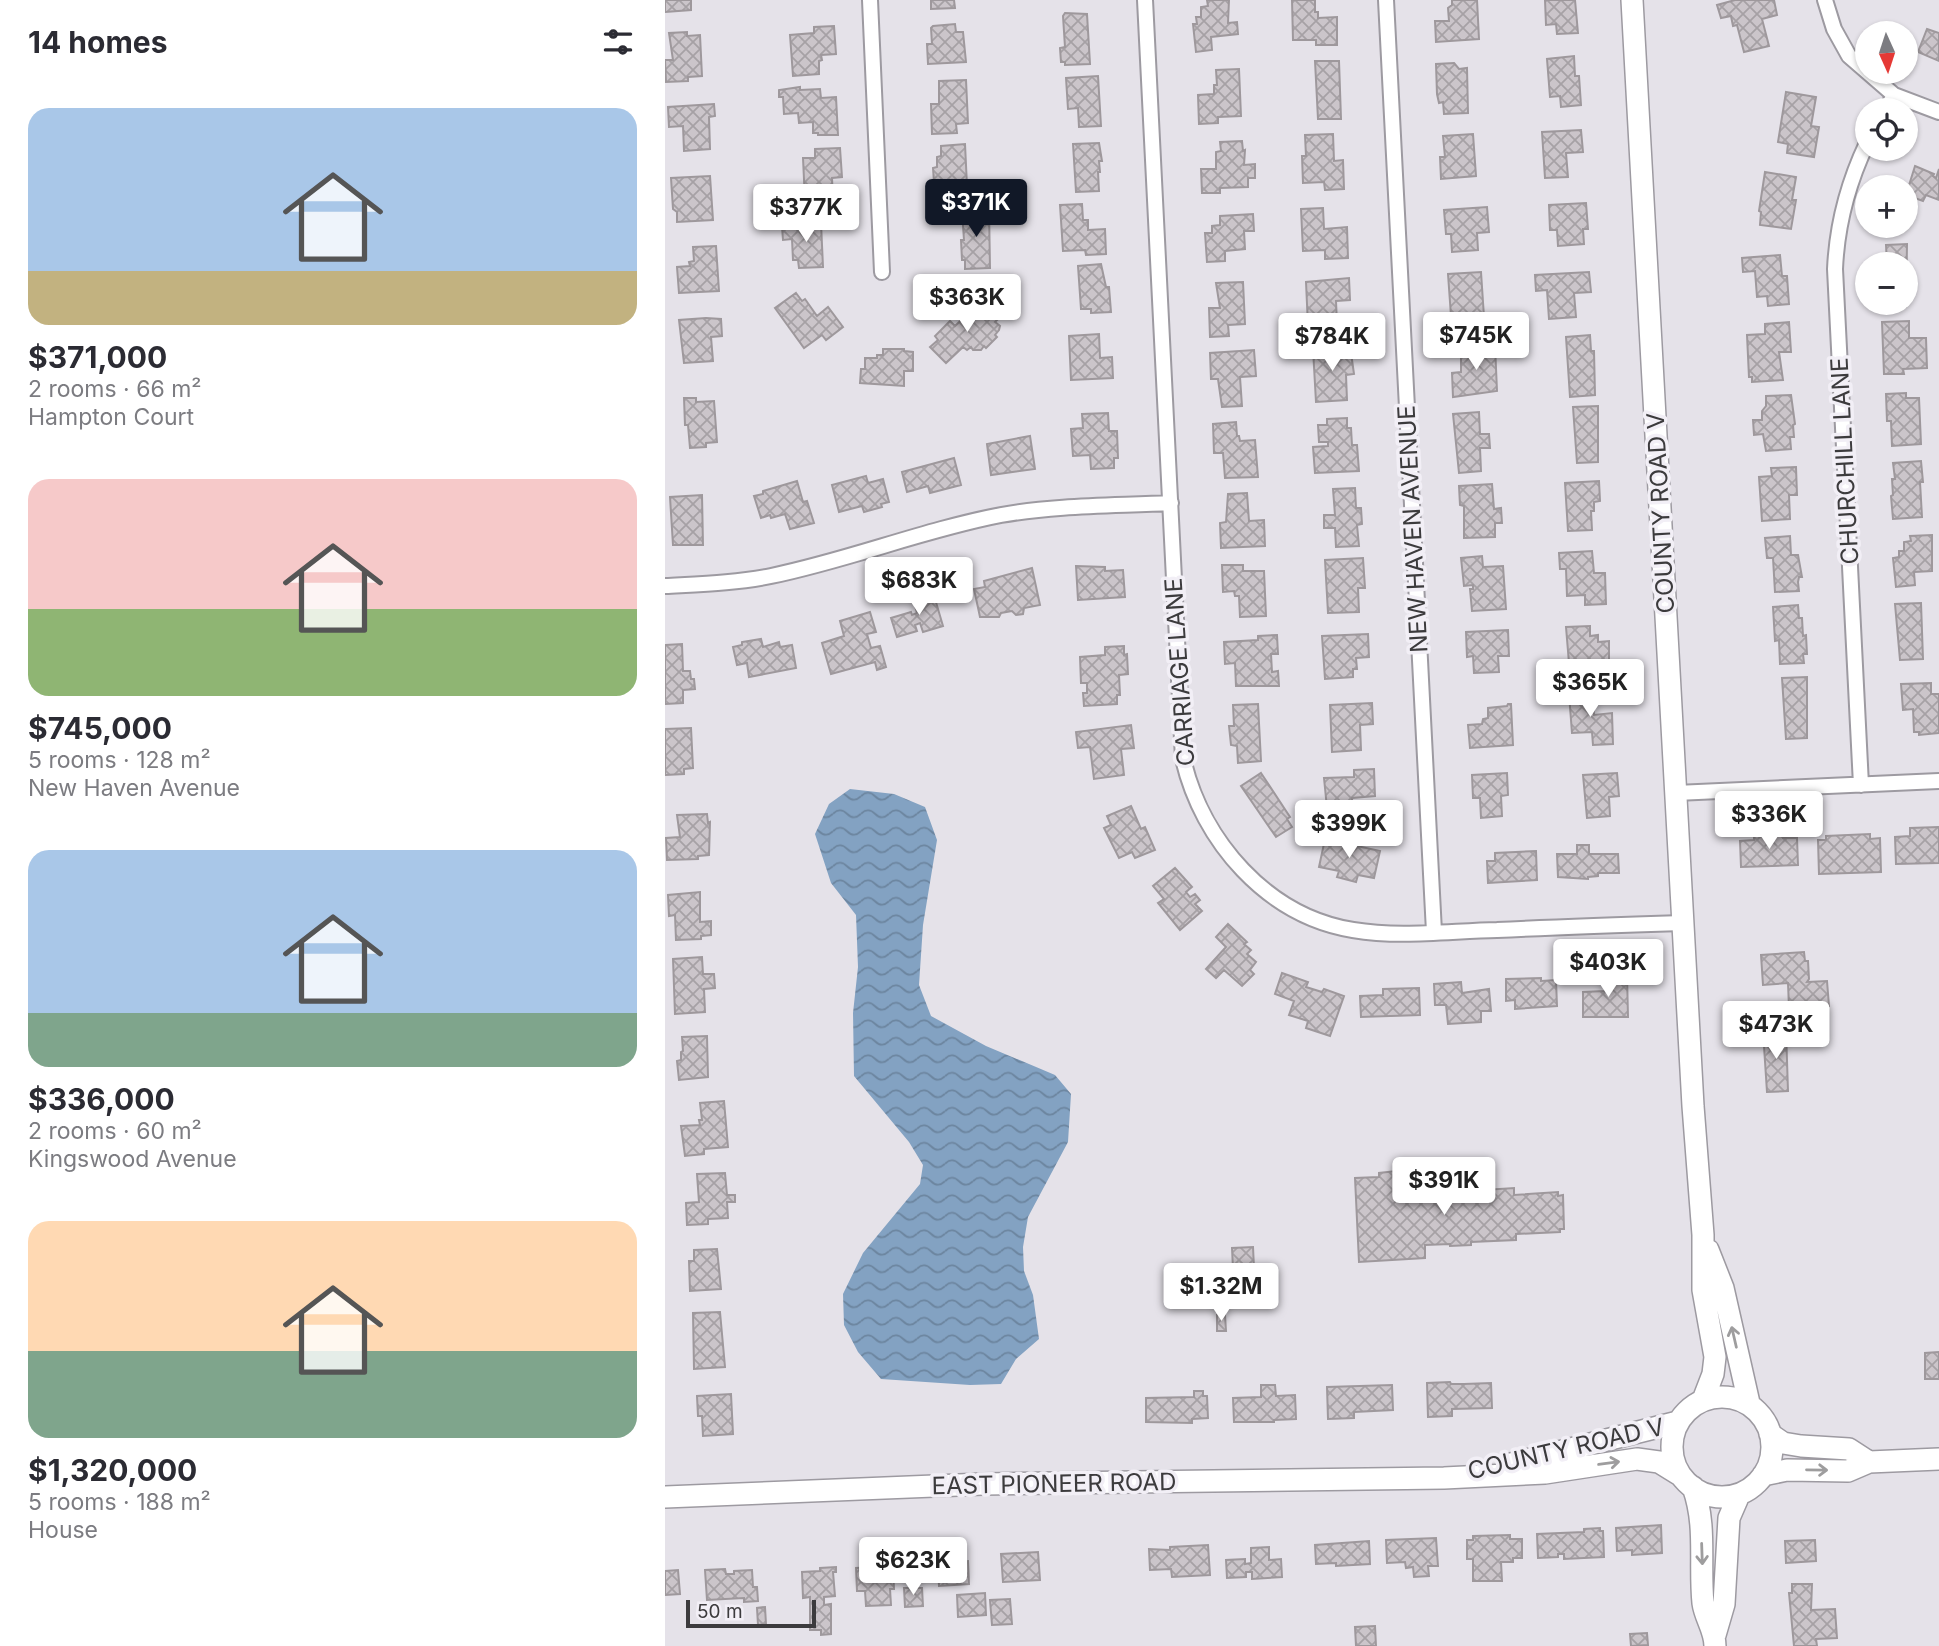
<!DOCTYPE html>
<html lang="en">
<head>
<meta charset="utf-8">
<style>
	body { margin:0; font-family:Inter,sans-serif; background:#f7f7f7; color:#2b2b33; height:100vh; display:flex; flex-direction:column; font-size:26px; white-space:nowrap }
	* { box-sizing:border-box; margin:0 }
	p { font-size:23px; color:#7c7c81 }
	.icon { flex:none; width:38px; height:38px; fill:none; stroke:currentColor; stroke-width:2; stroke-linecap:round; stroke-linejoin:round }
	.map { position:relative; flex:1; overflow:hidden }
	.details { display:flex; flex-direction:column; background:#fff; width:665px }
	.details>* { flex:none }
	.needle { width:46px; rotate:177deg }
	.tools { position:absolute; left:1190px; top:21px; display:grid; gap:14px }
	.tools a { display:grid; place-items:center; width:63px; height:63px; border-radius:50%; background:#fff; box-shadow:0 2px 5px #0004; font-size:35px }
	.scale { position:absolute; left:21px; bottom:18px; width:130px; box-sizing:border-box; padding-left:7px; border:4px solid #3c3b3d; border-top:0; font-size:19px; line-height:24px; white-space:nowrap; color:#3c3b3d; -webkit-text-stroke:5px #f2eff6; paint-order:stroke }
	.price { position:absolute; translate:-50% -60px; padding:0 16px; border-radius:7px; background:#fff; color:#222; font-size:23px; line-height:46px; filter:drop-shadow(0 2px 4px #0008) }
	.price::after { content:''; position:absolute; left:50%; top:42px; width:21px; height:16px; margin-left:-10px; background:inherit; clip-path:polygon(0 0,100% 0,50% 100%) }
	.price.current { background:#111827; color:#fff }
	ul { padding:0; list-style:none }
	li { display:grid; align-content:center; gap:14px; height:371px; padding:0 28px }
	li span { display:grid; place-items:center; height:217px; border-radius:21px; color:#555 }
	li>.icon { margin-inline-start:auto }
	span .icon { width:126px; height:126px; fill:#fffc; stroke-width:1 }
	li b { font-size:30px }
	h2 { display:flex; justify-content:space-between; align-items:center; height:84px; padding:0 28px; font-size:30px }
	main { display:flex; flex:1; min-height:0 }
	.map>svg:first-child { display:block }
	.water { fill:url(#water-waves) }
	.building { fill:url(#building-cross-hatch); stroke:#9e989c; stroke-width:2 }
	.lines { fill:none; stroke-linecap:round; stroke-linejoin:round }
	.minor-casing { stroke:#9d9aa1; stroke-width:18 }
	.secondary-casing { stroke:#9d9aa1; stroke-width:24 }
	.minor { stroke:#fff; stroke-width:14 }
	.secondary { stroke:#fff; stroke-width:21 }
	.oneway { stroke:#9e9d9e }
	.labels { text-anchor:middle; stroke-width:7; stroke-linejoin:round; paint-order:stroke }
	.street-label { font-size:24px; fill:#3c3b3d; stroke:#f2eff6 }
</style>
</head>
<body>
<main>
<section class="details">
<h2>14 homes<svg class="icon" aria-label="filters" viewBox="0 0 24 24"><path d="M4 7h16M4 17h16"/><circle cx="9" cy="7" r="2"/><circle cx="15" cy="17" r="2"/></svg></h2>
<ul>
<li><span style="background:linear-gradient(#a9c7e8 75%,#c2b280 0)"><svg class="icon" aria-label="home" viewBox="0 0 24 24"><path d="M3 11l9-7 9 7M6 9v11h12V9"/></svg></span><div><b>$371,000</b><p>2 rooms · 66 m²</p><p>Hampton Court</p></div></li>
<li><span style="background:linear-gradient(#f6c9c9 60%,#8fb573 0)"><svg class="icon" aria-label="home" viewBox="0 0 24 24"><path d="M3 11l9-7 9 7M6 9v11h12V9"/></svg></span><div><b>$745,000</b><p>5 rooms · 128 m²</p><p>New Haven Avenue</p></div></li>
<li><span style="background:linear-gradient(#a9c7e8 75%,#7fa58c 0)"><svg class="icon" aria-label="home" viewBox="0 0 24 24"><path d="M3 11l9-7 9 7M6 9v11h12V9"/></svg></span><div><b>$336,000</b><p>2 rooms · 60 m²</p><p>Kingswood Avenue</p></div></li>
<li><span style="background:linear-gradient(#ffd9b3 60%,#7fa58c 0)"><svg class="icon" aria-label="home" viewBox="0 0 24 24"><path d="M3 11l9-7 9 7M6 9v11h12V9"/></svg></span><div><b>$1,320,000</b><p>5 rooms · 188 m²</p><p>House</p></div></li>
</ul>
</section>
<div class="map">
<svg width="1274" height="1646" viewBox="0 0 1274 1646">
	<defs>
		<pattern id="water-waves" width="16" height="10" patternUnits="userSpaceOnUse" patternTransform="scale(1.75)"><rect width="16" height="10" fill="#83a2c2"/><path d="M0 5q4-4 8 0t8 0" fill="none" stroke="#6c859f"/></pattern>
		<pattern id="building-cross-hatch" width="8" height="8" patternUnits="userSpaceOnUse" patternTransform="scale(1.75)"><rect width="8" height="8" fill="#cbc5ca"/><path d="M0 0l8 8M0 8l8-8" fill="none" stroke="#a6a1a5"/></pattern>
	</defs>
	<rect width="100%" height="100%" fill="#e5e2e9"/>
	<!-- water -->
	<path class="water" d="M185 789 229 794 260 807 272 840 258 925 254 985 266 1016 321 1046 390 1075 406 1094 403 1142 363 1217 358 1247 359 1271 368 1295 374 1339 351 1359 336 1384 305 1385 216 1379 193 1352 179 1325 178 1294 198 1253 255 1184 258 1165 244 1142 189 1076 188 1013 193 967 191 915 166 883 150 834 164 804Z"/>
	<!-- building -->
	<path class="building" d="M0 0H26V10L0 12Z
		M266 0H289L290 8 266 9Z
		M542 0H564L563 23 572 22 573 34 546 37 547 50 531 52 528 24H532L531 17H536V7L543 6Z
		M627 0H650V12H653V18L672 17V45H651V40H628Z
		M787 0H812L814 39 771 42 770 21H784L783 8 787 5Z
		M880 0H910L913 33 892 34 891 24 881 25Z
		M1070 0H1109L1112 15 1097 19 1104 46 1079 52 1072 25 1068 26 1066 16 1056 18 1052 5Z
		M400 13 422 14 425 64 400 65V62H396L395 48 400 47 398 16Z
		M290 24 291 32H298L301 62 263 64 262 44H267L266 28 268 26Z
		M169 26 171 54 156 55 157 60 154 61V74L128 76 125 35 149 33V27Z
		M1262 29 1274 33V61L1253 52Z
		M22 32V36L35 35 37 76 23 77V81L1 82 0 60H8L4 33Z
		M909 56 910 76H914L916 105 896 107 895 96 885 97 882 59Z
		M650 61H674L676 119H653Z
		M789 63 794 69 802 68 803 113 779 114 778 102 774 103 772 94 771 64Z
		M574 69 576 116 553 117V123L534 124 533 95 549 94V85H552L551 70Z
		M433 76 436 126 414 127 413 108 403 109 401 78Z
		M301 80 303 123 291 124 292 133 267 134 266 104H274V81Z
		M135 87V90L155 89 156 98 171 97 173 135H153V133H148V122L134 123 133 113 119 114 118 97H114V90Z
		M1121 92 1151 97 1146 126 1154 127 1149 157 1122 153 1123 144 1113 142Z
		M49 104 50 116 44 117 45 149 19 151 18 126 4 127 3 107Z
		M916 130 918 152 901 153 903 177 880 178 877 132Z
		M668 134 669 161 678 160 679 189 660 190 659 182 638 183 637 156H641L640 135Z
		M808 134 811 176 776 179 775 157H780L778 136Z
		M577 141 578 151 580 150 579 165 590 164V178H583V187L555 188V193H537L536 169H551V152L556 151 555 142Z
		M434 143 437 161H434L435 172H433L434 191 411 192 408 144Z
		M300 144 302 186 289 187 290 195 270 196 268 168 272 167V157L276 156V146Z
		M175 148 177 177 167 178 168 200 140 201 138 158H150V149Z
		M1250 166 1269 174 1268 176 1271 178 1274 169V200L1261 195 1258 201 1241 195Z
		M1100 172 1131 177 1127 200H1131L1126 229 1095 225 1096 212 1094 211Z
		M45 176 48 220 12 222V212L8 209 6 178Z
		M921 203 923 229H918L919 244 893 246 892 230H885L884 205Z
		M417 204 418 220H423V230L440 229 441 254 421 255 420 250 398 251 395 205Z
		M822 207 824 232 812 233 813 250 787 252 786 234H781L779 210Z
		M658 208 659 229 682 227 683 258 660 259V250L638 251 636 209Z
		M324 209 325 268 300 269V260H297L296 240H299L297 211Z
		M588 214 589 231H579L580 249 560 251V261L542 262 540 233H547V226L555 225V216Z
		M156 223 158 267 134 268 133 260H128L127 239 118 240 117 227Z
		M1242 244 1241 307H1219V303H1241V264H1222L1221 245Z
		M51 246 54 291 14 293 12 267 25 266 24 262 29 261 28 247Z
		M1115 255 1117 276H1122L1124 304 1103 306 1102 296 1092 297 1090 271 1078 272 1077 258Z
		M436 264 441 287H444L446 312 426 313V309H416L413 266Z
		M816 272 819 317 805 318 806 328 787 330 783 274Z
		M924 272 926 292 909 293 911 317 884 319 882 290 871 291 870 275Z
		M684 278 685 300 671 301 672 324 643 326 641 282Z
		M578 282 580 324 563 325 564 336 545 337 544 308H555L551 283Z
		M131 293 137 301 140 299 152 316 163 307 178 327 161 340 157 335 139 348 110 308Z
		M314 307 320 312 323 308 334 318 330 322 335 326 334 330 330 335 332 337 321 348 319 346 316 350H308L306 347 302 350 298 347 281 363 265 347 273 340 270 336 285 321 290 326 308 309 310 311Z
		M41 318 56 319 57 336 46 337 48 361 19 363 14 320Z
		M1244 321V338H1261L1262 368 1238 369 1239 374H1219L1217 322Z
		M1124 322 1126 352H1114L1118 380 1087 382V377H1084L1082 335 1100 334V324Z
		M434 334 435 358 447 357 448 378 406 380 404 336Z
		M925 335 926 351H929L930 395 905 397 901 337Z
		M830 345 832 391 788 397 787 373 796 372V358L800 356V346Z
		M685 346 689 374 681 375 682 400 651 402 648 349Z
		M218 349H239V351L248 352V371H239V386L195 383 196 369H200V358H212V355H218Z
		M589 350 591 376 575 377 577 406 557 407 553 379H546L545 353Z
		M1241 393V398H1254L1256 444 1227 446 1226 421H1222L1221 394Z
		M1126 395 1130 424 1128 425 1129 437H1125L1126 449 1101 451 1098 434 1089 435 1088 420H1097V411L1101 406V396Z
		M19 398H31V402L49 401 52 442 41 443V447L25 448 23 425H20Z
		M933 406V462L912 463 908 407Z
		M814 412 815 434H824L825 448H815L816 471 794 473 788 414Z
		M443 413 444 431H452L453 458H449V468L426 469 425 455 408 456 406 429 418 428 417 414Z
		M682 418V428H686L687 445H692L694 471 650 473 648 447 663 446V442H654L653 425H662V419Z
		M571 422 572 436H574L575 441 590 440 593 477 560 478 558 453H549L548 424Z
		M365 436 370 469 326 475 322 444Z
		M289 458 296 485 265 493 263 486 242 492 237 472Z
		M1256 461 1258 482H1255L1257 517 1228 519 1226 496 1228 495 1227 479H1230L1228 463Z
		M1131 467 1132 495H1124L1125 519 1097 521 1094 477 1107 476 1106 468Z
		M201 476 203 483 218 479 224 502 216 504 217 507 199 512 197 506 174 512 167 485Z
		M132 481 138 502 142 501 149 523 125 529 120 514 106 518 105 515 96 518 89 496 98 494V491Z
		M934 481 935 501 929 502V511H926L927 530 903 531 900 483Z
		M827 484 829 509 836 508 837 523H830V537L799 538V506L795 505 794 486Z
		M690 488 691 508H696L697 524 692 525 694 546 671 547 670 528H659V515H670L668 489Z
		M582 493 584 521 599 520 600 546 556 548 555 523 561 522 563 494Z
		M37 495 38 545H8L5 497Z
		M1267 535V571L1249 572 1250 585 1231 587 1228 558 1234 557V551H1239V542L1246 541 1245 536Z
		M1125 536 1126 555H1133L1137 577H1134L1133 582 1134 591 1110 592 1108 558H1102L1100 538Z
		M927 551 929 573H940L941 604 920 605V595L902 596 901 569H895L894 553Z
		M817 556 818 567 838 566 841 609 807 611 805 589H808V585L799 586 796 558Z
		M698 558 700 588H693L694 612 663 613 660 560Z
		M557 565H578V571H599L601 616 575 617 574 596H570L569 591 558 592Z
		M411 566 440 567V571L458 570 460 597 413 600Z
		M367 568 375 605 359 608 358 614 351 615 347 611 336 613 334 617H315L309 589 320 587 319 581Z
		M268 592 278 626 258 632 255 623 250 625 252 631 232 637 226 618 246 612 247 615 252 613 248 598Z
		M1256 603 1258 659 1235 660 1230 604Z
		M1133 605 1134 618H1137L1138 636 1141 635 1142 654H1138L1139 663 1115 664 1114 640 1110 641 1108 607Z
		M205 612 211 632 202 634 206 648 215 646 221 667 212 670 210 662 166 674 157 643 179 636 175 621Z
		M925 626V636L933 635V642L944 641V671L924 672 923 662 904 663 901 627Z
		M843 630 844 656H833L834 672 809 673 808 656 802 657 801 632Z
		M703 634 704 657 691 658 692 669H688V677L660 679 657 636Z
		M612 635 613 654H606L607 672 613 671 614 686H571L570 663 560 664 559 642 593 640V636Z
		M96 639 98 647 114 642 115 647 127 645 131 668 84 677 82 663 72 665 68 647 77 645V642Z
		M17 644 18 671H25L26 679H29L30 689 18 690V703L0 704V645Z
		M459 646V655L462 654 463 674 454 675 455 695H452V704L419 706 418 693H422V683H416L415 657 440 655V647Z
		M1142 677V738L1121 739 1117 678Z
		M1266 683V694H1274V733L1254 735V732H1249L1248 709 1238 710 1236 684Z
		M927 693 929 715 947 713 948 744 928 745 927 732 907 733 904 694Z
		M707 703 708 724 695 725 696 750 667 752 665 705Z
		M593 704 596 761 573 763 572 746 566 745 564 726H569L568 705Z
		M843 704H846L848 745 805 748 803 725 817 724 818 719 823 718V708L842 706Z
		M466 725 469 748 456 749 459 775 429 779 425 747 413 748 411 732Z
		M26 728 28 768 19 769V774L0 775V729Z
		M709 769 710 796 687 798 688 827 664 828 659 778 689 777V770Z
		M596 773 625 817 622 819 627 827 611 837 576 786Z
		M842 773 843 795 836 796 837 816 816 818 815 798H808L807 775Z
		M952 773 954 796 944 797 945 816 922 818 918 775Z
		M466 806 476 829 480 827 490 850 470 858 467 852 454 858 439 828 446 825 442 816Z
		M42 814 43 823 45 822 44 855 33 856V859L2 860 1 838 15 837 12 815Z
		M1274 827V863L1231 864 1230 837 1245 836V828Z
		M1117 831 1118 838H1132L1133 865 1076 867 1075 841 1089 840V833Z
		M1205 834V839L1215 838 1216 872 1154 874 1153 840H1161V836Z
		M660 839 715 851 709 878 693 875 691 882 672 877 674 871 654 867Z
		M912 845H924V854H953L954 873H933V876L923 877V879L893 877 892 854H912Z
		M871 851 872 880 823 883 822 861H830V853Z
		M510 868 527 887 521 892 525 897 530 894 535 900 530 904 537 911 515 930 493 903 499 899 488 886Z
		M35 892V922L46 921V935L36 936V939L11 940 10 915 4 916 3 895Z
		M563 924 582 942 579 944 586 950 582 954 591 962 585 970 589 974 577 986 559 970 551 978 541 969 561 947 551 937Z
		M1139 952 1140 961H1143L1144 979 1142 982 1162 981 1164 1006 1124 1008 1123 983 1098 985 1096 955Z
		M37 957 38 974H49L50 988 39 989 40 1012 10 1014 8 959Z
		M617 973 643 982 641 987 657 992 659 989 679 996 665 1036 641 1028 643 1021 624 1015 629 1001 610 994Z
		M962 974 963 1017H918V992L940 991V975Z
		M876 978V981L891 980 892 1006 850 1009V1000L841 1001V979Z
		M796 982 797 993 824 989 826 1011H816V1022L783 1024 781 1005H770L769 984Z
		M754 988 755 1015 696 1017 695 996 718 995V989Z
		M1121 1030 1123 1091 1102 1092 1098 1031Z
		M42 1036 43 1077 14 1080 12 1061 16 1060V1052L18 1051 17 1037Z
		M59 1101 63 1147 39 1149V1154L20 1156 16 1126 35 1125 34 1120H37L35 1103Z
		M731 1171V1177L755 1176 757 1194 849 1188V1195L893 1192V1196L898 1195 899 1229H895V1232L851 1234V1240L806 1242V1245L785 1246V1244L760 1245V1258L694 1262 690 1178 714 1177V1173Z
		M60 1173 62 1195H70V1202H62L63 1218 43 1219V1224L22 1225 21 1203 34 1202 32 1174Z
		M588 1247 589 1268 568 1269 567 1248Z
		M52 1249 56 1289 25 1291 24 1261H29V1250Z
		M55 1312 60 1367 29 1369 28 1313Z
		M552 1315H560L561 1331H552Z
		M1274 1352V1379H1260V1353Z
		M785 1382 786 1384H799L826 1383 827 1408 787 1409V1416L763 1417 762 1383Z
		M596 1385H610L611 1396 630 1395 631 1419 609 1420V1422H569L568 1398 596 1397Z
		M727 1385 728 1410 689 1412V1418L663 1419 662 1387Z
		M529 1391H538V1396H542L543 1418 527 1419V1423L481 1422V1398L529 1397Z
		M66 1394 68 1434 38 1436 37 1416H33L32 1396Z
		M996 1525 997 1553 967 1555V1550L952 1551 951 1528Z
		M935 1528V1531H938L939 1557 899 1559V1554H893V1557L873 1558 872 1534 919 1532V1529Z
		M845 1535V1539H857V1558H848V1562H836L837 1581H808V1559H802V1540H808V1536Z
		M771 1538 773 1566H763L764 1576 749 1577 748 1567 741 1568 740 1562 722 1563 721 1540Z
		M1150 1540 1151 1561 1121 1563 1120 1541Z
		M704 1541 705 1564 671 1566V1563L651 1564 650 1545Z
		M543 1545 545 1575 507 1577 506 1569 485 1570 484 1549 505 1550V1547Z
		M604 1547V1560L616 1559 617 1577 587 1579V1572H581V1577L562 1578 561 1560 580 1559V1564L586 1563V1548Z
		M373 1552 375 1580 338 1582 336 1554Z
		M303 1561 304 1584 274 1586 273 1563Z
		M228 1566 229 1589H225L226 1605 201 1606 200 1591H192L191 1568Z
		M171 1567V1572H168L170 1596 159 1597V1605L166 1604V1634L156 1635V1630H145V1597L138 1598 137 1572 155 1571V1568Z
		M60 1569 61 1574H69V1571L87 1570 88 1587H92L93 1601 79 1602V1598L42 1600 40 1570Z
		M13 1570 15 1594 0 1595V1571Z
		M1127 1584H1147L1146 1610 1170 1609 1172 1638 1151 1639 1152 1646H1129L1124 1593H1127Z
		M239 1588H257L258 1606 240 1607Z
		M320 1593 321 1615 293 1617 292 1595Z
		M345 1599 347 1624 327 1625 325 1600Z
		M100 1607 101 1624 93 1625 92 1608Z
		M710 1626 711 1646H691L690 1627Z
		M982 1633 983 1645 966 1646 965 1634Z"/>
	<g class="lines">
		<!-- minor casing -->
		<g class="minor-casing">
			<path id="minor" d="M205 0 217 272
				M480 0 518 759C537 841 602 916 688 930 735 938 785 931 832 930 894 927 956 925 1018 923
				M721 0 769 932
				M1160 0 1169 29 1184 56 1229 95 1274 112
				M1221 110 1229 95
				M0 586C35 584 71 583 106 576 184 560 258 530 336 515 392 505 450 506 506 503
				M1196 785 1170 269C1172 224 1183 183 1202 143
				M1011 793 1274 781"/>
		</g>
		<!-- secondary casing -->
		<g class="secondary-casing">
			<path id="secondary" d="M967 0 1028 1106 1038 1235V1290L1050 1357 1048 1374 1038 1400
				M1043 1250 1058 1288 1084 1403
				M1007 1447a50 50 0 1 1 100 0a50 50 0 1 1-100 0Z
				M1105 1434 1118 1443 1136 1446 1184 1449 1204 1462 1274 1459
				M846 1464 1013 1422
				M1098 1475 1122 1470 1183 1471 1204 1462
				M1028 1487C1042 1525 1034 1564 1038 1603 1040 1618 1050 1630 1050 1646
				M0 1497 318 1484 779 1478 880 1473 972 1459 994 1462 1015 1475
				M1050 1635 1059 1604 1064 1518 1074 1495"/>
		</g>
		<!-- minor -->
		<use href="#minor" class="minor"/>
		<!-- secondary -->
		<use href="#secondary" class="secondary"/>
	</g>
	<!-- one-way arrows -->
	<defs><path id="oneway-shaft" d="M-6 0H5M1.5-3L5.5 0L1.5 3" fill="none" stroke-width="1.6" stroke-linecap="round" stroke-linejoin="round" transform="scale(1.75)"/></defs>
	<g class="oneway">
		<use href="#oneway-shaft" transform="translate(1069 1337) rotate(-103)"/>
		<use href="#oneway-shaft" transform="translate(944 1463) rotate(-8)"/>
		<use href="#oneway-shaft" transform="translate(1152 1470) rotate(1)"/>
		<use href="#oneway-shaft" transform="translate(1037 1554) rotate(88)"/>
	</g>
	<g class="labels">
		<!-- street labels -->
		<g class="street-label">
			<text transform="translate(1180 461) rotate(-93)" y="8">CHURCHILL LANE</text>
			<text transform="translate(996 513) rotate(-93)" y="8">COUNTY ROAD V</text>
			<text transform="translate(748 529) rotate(-93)" y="8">NEW HAVEN AVENUE</text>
			<text transform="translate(515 672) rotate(-94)" y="8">CARRIAGE LANE</text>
			<text transform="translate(901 1449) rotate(-13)" y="8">COUNTY ROAD V</text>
			<text transform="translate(389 1484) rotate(-1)" y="8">EAST PIONEER ROAD</text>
		</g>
	</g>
</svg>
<div class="tools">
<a><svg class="needle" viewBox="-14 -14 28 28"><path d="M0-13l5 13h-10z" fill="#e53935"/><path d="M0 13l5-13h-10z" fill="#7c7c81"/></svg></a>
<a><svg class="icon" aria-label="locate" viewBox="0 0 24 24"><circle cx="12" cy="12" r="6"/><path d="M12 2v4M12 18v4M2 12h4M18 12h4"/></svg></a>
<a>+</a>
<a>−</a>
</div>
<div class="scale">50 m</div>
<b class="price current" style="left:311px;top:239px">$371K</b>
<b class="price" style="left:141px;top:244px">$377K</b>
<b class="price" style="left:302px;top:334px">$363K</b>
<b class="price" style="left:811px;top:372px">$745K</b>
<b class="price" style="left:667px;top:373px">$784K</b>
<b class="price" style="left:254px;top:617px">$683K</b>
<b class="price" style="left:925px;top:719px">$365K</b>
<b class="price" style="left:1104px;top:851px">$336K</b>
<b class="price" style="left:684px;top:860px">$399K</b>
<b class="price" style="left:943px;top:999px">$403K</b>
<b class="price" style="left:1111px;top:1061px">$473K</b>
<b class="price" style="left:779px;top:1217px">$391K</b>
<b class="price" style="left:556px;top:1323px">$1.32M</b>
<b class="price" style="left:248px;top:1597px">$623K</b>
</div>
</main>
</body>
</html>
